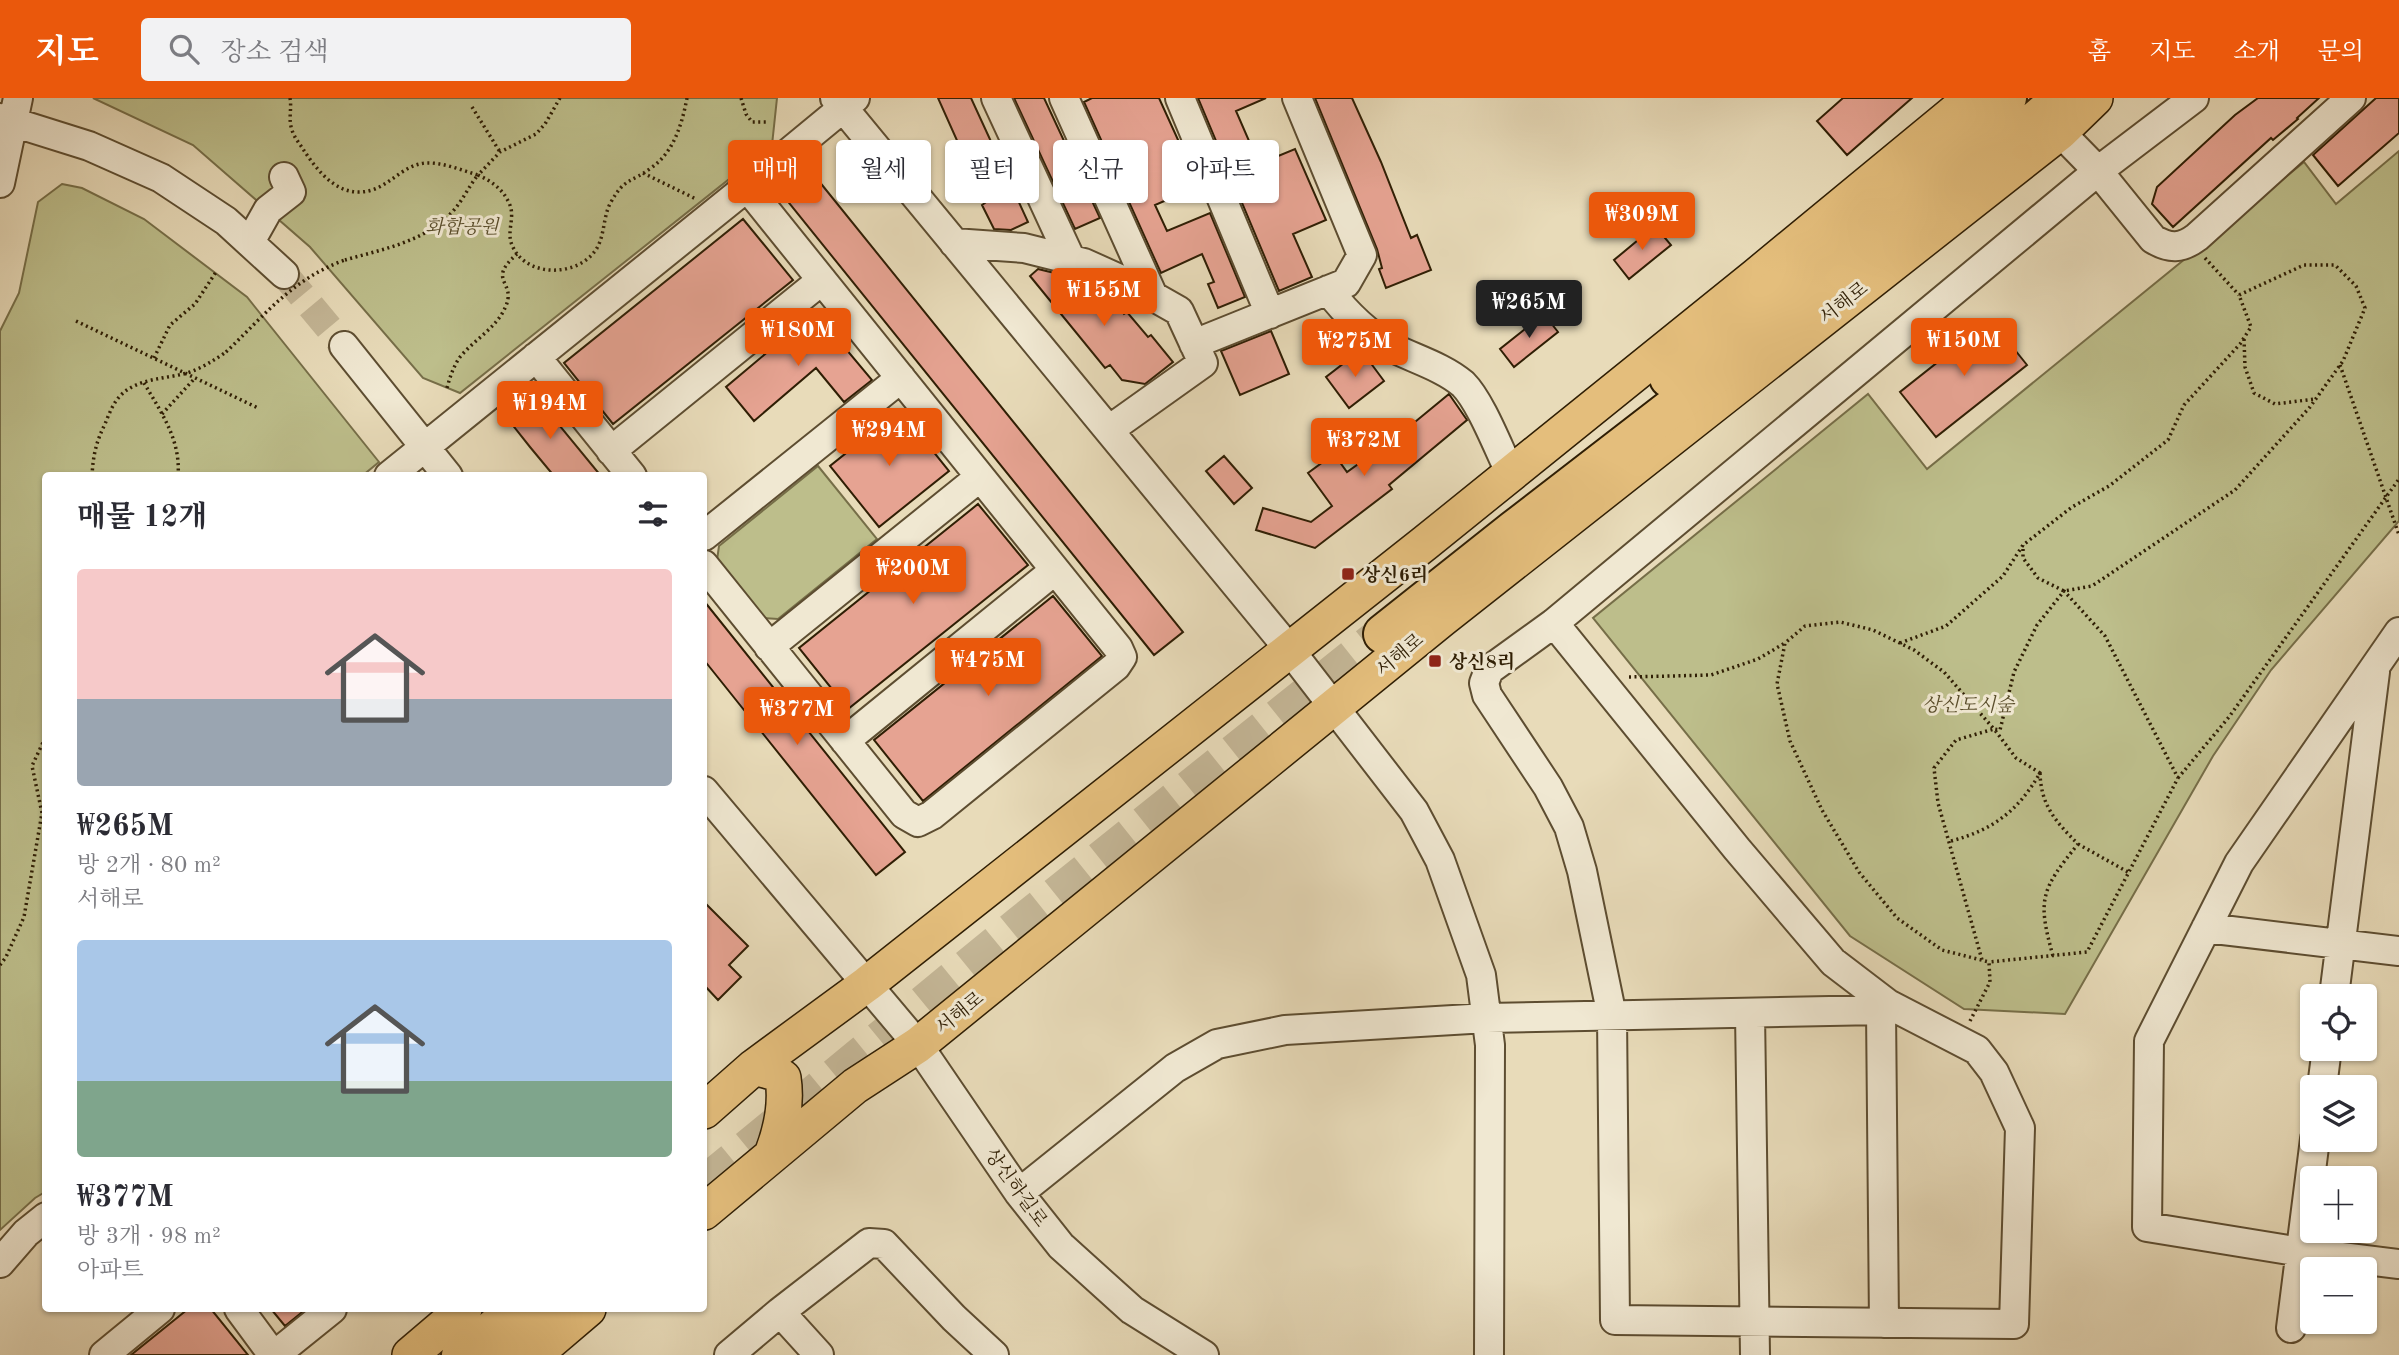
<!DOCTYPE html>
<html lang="ko">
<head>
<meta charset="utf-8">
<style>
	body { margin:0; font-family:"Old Standard TT","Noto Serif KR",serif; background:#f2f2f3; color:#2b2b33; height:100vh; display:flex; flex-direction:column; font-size:26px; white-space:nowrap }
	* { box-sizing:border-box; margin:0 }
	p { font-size:23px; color:#7c7c81 }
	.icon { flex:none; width:38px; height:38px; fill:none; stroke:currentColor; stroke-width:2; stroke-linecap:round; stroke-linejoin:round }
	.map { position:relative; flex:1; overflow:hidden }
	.details { position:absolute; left:42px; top:374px; width:665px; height:840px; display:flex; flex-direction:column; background:#fff; border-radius:7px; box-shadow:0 2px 5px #0004 }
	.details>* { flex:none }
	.guide { position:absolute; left:728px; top:42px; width:665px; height:63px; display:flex; gap:14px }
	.controls { position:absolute; left:2300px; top:886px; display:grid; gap:14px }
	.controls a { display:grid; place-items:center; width:77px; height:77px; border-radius:7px; background:#fff; box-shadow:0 2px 5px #0004; font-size:35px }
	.price { position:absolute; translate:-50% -60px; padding:0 16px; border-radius:7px; background:#ea580c; color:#fff; font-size:23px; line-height:46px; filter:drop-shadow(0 2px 4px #0008) }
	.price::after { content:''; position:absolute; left:50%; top:42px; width:21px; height:16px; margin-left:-10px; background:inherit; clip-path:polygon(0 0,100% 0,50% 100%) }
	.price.current { background:#222; color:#fff }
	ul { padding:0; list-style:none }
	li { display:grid; align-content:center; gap:14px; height:371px; padding:0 35px }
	li span { display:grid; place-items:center; height:217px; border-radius:7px; color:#555 }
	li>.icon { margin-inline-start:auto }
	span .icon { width:126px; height:126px; fill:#fffc; stroke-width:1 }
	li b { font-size:30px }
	h2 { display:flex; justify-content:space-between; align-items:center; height:84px; padding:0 35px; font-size:30px }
	.chip { padding:0 24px; border-radius:7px; background:#fff; box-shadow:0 2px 5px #0004; font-size:24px; line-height:63px }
	.chip.current { background:#ea580c; color:#fff }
	header { display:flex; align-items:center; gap:42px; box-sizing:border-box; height:98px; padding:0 35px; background:#ea580c; color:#fff }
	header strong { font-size:33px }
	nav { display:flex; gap:38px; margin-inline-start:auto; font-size:24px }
	.search { width:490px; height:63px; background:#f2f2f3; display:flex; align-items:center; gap:18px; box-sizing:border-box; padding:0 24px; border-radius:7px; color:#7c7c81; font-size:26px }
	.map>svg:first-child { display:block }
	.green { fill:#bdbe8b; stroke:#766e48; stroke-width:2 }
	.building { fill:#e6a392; stroke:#2f1e04; stroke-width:2 }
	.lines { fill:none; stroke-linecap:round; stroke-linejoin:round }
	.minor-tunnel { stroke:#c3b595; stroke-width:28; stroke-dasharray:28 14; stroke-linecap:butt }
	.highway-tunnel { stroke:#c3b595; stroke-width:38; stroke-dasharray:38 19; stroke-linecap:butt }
	.minor-casing { stroke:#5d4d31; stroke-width:32 }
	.major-casing { stroke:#2f1e04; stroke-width:38 }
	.highway-casing { stroke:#2f1e04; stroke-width:42 }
	.path { stroke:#2f1e04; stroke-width:3.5; stroke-dasharray:2 3.5; stroke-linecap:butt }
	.minor { stroke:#f0e8d2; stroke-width:28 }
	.major { stroke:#e4be7c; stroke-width:35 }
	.highway { stroke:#e4be7c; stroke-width:38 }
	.path-bridge { stroke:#2f1e04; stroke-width:3.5; stroke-dasharray:2 3.5; stroke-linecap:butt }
	.poi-dot { fill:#8f2418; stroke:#f0e8d2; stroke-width:2.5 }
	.labels { text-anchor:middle; stroke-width:6; stroke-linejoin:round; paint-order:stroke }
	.park-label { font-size:19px; font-style:italic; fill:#5a4e2c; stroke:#f0e8d2 }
	.street-label { font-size:19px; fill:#2f1e04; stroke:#f0e8d2 }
	.poi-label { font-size:19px; font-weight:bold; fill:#2f1e04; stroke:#f0e8d2; text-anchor:start }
</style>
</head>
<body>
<header>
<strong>지도</strong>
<div class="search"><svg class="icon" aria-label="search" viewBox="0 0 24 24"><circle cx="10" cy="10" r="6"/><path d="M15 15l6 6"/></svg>장소 검색</div>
<nav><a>홈</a><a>지도</a><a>소개</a><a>문의</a></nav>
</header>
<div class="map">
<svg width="2399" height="1257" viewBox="0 0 2399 1257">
	<rect width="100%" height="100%" fill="#e8dbb9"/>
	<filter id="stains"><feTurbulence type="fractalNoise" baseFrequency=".00286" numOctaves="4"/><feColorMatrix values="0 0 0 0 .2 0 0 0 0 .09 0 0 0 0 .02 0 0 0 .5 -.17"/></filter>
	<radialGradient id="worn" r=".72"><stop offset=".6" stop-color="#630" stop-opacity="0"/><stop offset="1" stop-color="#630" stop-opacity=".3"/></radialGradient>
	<!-- green -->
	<path class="green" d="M93 0H777L772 47 460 295 423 280 310 149 193 47Z
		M2399 53V423L2271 572 2213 658 2065 916 1964 911 1850 838 1593 520 1868 296 1927 371 2304 64 2336 106Z
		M62 86 82 90 144 121 247 199 379 364 362 378H46L45 1094 35 1100 0 1132V233L19 195 38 104Z
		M818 368 877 441 778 521 763 520 717 462 719 448Z"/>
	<!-- building -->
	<path class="building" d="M938 0H971L1028 124 1011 132 994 131 982 107 985 105Z
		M1014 0H1044L1100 120 1075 131Z
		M1092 0H1159L1199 88 1155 107 1167 133 1210 115 1245 199 1218 210 1208 186 1214 184 1202 156 1161 175 1084 4Z
		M1198 0H1266L1236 13 1259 66 1295 51 1326 122 1293 136 1312 179 1279 193Z
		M1315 0H1352L1381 64 1411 140 1417 137 1431 172 1386 190 1379 171 1382 170 1377 151Z
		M1843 0H1912L1847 57 1817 23Z
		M2258 0H2319L2297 20 2298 21 2273 42 2271 40 2173 129 2152 106 2157 89 2235 17Z
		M2376 0H2399V35L2338 88 2313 57Z
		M814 77 1183 534 1154 557 785 100Z
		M743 121 793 182 613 326 564 265Z
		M1655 128 1671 147 1629 181 1614 162Z
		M1038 171 1079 181 1090 186 1097 195 1104 192 1124 216 1127 214 1148 239 1151 237 1173 264 1145 286 1122 282 1110 267 1105 270 1030 178Z
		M815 214 872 282 844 304 816 270 754 323 726 289Z
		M1544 216 1558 234 1514 269 1500 251Z
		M1991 222 2027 267 1936 339 1900 294Z
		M1271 233 1289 276 1240 297 1221 253Z
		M1361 252 1384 283 1349 310 1326 279Z
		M1449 296 1467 322 1389 387 1392 391 1315 450 1256 432 1263 410 1311 424 1332 408 1308 375 1334 356 1347 374 1368 359 1370 361Z
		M536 297 559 327 601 378H554L530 349 507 320Z
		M900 312 949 373 879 429 830 368Z
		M1224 358 1252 390 1234 406 1206 373Z
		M978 406 1028 467 848 611 799 550Z
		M1053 498 1102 558 923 703 874 642Z
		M704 503 905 754 876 777 704 562Z
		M704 804 748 848 729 867 741 879 718 902 704 887Z
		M188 1211H211L248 1257H131Z
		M271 1211H306L285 1228Z"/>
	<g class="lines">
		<!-- minor-tunnel -->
		<path class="minor-tunnel" d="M284 176 344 248"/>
		<!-- highway-tunnel -->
		<path class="highway-tunnel" d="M704 1087 1020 827 1383 536"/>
		<!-- minor casing -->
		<g class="minor-casing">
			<path id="minor" d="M835 0 1289 551 1414 713 1440 762 1481 877 1490 947 1489 1257
				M996 0 1071 162
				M1064 0 1153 198
				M1180 0 1270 216
				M0 20 89 48 161 80 226 123 284 176
				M2060 34 2098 73 2153 141C2170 151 2181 151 2197 139L2351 0
				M0 85 18 0
				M747 89 855 0
				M250 144 268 112 291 94 284 79
				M954 145 1024 150 1084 165 1135 188 1179 213 1203 265 1109 332
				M1328 192C1346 215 1365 235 1391 249 1415 261 1443 269 1463 286 1481 304 1499 352 1511 376
				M1194 246 1346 185 1362 157 1297 0
				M344 248 448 378
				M536 259 632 378
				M611 353 822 182
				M389 378 747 89 1118 550 1122 559 1116 568 932 717 918 724 904 716 704 467
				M704 438 901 280
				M1554 525 1737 751 1833 864 1888 906 1977 952 1994 974 2020 1030 2014 1226 1615 1222 1612 918 1582 773 1569 729 1548 689 1487 597 1484 585 1489 572 1554 525 2098 73 2194 0
				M2399 534 2239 765 2149 943 2147 1129 2301 1154 2399 1166
				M769 549 980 379
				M845 643 1054 473
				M704 693 918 947 1019 1095 1061 1148 1132 1212 1204 1257
				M2206 830 2399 853
				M2334 898 2375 574
				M1881 912 1884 1225
				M1750 915 1755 1257
				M2322 989 2327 950
				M1019 1095 1175 970 1217 946 1285 932 1487 920 1881 912 1888 906
				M0 1165 26 1135 46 1119
				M239 1211 273 1257
				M780 1214 819 1257
				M2291 1230 2315 1041
				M104 1257 160 1211
				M275 1257 332 1211
				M729 1257 780 1214 869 1145 884 1146 954 1220 994 1257"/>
		</g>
		<!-- major casing -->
		<g class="major-casing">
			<path id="major" d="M754 969 776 975 783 980C787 1006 782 1030 773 1054
				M704 1013 754 969 867 886 1425 445 1756 178 1972 0
				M704 1114 855 988 918 947 1442 521 2060 34 2095 0
				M410 1257 464 1211
				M534 1257 588 1211"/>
		</g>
		<!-- highway casing -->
		<g class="highway-casing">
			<path id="highway" d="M1669 280 2007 0
				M1383 536 1514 432 1962 86 2062 0
				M461 1257 508 1219
				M494 1257 551 1211"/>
		</g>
		<!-- path -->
		<path class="path" d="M290 0C292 11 288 21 292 32 294 39 299 45 303 51 318 74 340 102 372 92 391 86 404 67 425 65 442 64 461 72 478 77 469 88 463 102 453 113 425 144 383 151 345 162
			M560 0 545 26 536 36 500 54 478 77C491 83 503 91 509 105 516 119 506 133 512 147 525 180 579 180 597 150 605 136 603 118 611 104 625 79 631 85 651 70 674 54 682 26 687 0
			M741 0 746 16 752 24H766
			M472 9 500 54
			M643 75 696 101
			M2205 160 2239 197
			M76 223 258 310
			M2244 241 2245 269 2254 295 2275 306 2315 301
			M154 260 170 227 195 206 216 174
			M2340 267 2399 437
			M144 285C161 314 181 342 178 378
			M447 290C450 279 453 269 460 259 474 242 496 230 505 210 518 183 485 184 517 156
			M162 316 195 280
			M92 378C93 358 96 344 105 326 109 316 113 305 121 297 138 280 166 281 187 275 202 270 213 263 226 254
			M1900 545 1946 528 2003 478 2023 447 2072 409 2109 388 2168 342 2184 307 2240 246 2251 229 2239 197 2304 167H2335L2356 188 2365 210 2343 263 2310 309 2235 392 2092 488 2064 493 2038 480 2023 460V447
			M1629 579 1711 577 1758 561 1785 545
			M2040 675C2041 708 2056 724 2078 746 2041 792 2037 801 2053 858
			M2178 680 2229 619 2399 381
			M1951 743C1993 732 2018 713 2040 675L2016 660 1994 631 2000 632 2014 574 2037 527 2064 493 2105 538 2178 680 2087 854 1989 864
			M2078 746 2128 774
			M0 867 6 859 24 819 42 715 32 668 46 638
			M1970 923 1990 884 1989 864 1942 852 1897 820 1859 774 1822 712 1790 643 1777 586 1785 545 1805 528 1840 524 1873 532 1914 552 1944 574 1994 631 1956 642 1934 670 1938 705 1982 862"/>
		<!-- minor -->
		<use href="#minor" class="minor"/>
		<!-- major -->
		<use href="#major" class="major"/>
		<!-- highway -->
		<use href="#highway" class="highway"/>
		<!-- path-bridge -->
		<path class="path-bridge" d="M226 254C265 217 292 181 345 162"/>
	</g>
	<!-- markers -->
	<g class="poi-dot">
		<rect x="1341" y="469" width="14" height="14" rx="3.5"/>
		<rect x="1428" y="556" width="14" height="14" rx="3.5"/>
	</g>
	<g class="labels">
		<!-- park labels -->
		<g class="park-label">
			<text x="462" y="135">화합공원</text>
			<text x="1968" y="613">상신도시숲</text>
		</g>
		<!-- street labels -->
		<g class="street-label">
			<text transform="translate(1843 204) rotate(-38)" y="7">서해로</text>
			<text transform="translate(1399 556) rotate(-40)" y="7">서해로</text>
			<text transform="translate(959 914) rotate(-39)" y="7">서해로</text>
			<text transform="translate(1017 1089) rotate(54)" y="7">상신하길로</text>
		</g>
		<!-- poi labels -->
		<g class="poi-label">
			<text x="1362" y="483">상신6리</text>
			<text x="1449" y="570">상신8리</text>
		</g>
	</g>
	<rect width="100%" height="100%" filter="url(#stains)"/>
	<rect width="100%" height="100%" fill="url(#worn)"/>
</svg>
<div class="controls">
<a><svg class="icon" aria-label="locate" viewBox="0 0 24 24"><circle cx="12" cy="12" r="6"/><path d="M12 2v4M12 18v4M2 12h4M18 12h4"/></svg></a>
<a><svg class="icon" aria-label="layers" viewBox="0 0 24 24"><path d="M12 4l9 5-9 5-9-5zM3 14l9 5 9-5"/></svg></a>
<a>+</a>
<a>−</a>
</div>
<b class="price" style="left:1642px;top:154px">₩309M</b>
<b class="price" style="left:1104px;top:230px">₩155M</b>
<b class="price current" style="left:1529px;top:242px">₩265M</b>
<b class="price" style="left:798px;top:270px">₩180M</b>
<b class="price" style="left:1964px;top:280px">₩150M</b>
<b class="price" style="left:1355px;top:281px">₩275M</b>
<b class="price" style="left:550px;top:343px">₩194M</b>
<b class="price" style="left:889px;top:370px">₩294M</b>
<b class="price" style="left:1364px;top:380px">₩372M</b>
<b class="price" style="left:913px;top:508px">₩200M</b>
<b class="price" style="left:988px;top:600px">₩475M</b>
<b class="price" style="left:797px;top:649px">₩377M</b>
<div class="guide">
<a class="chip current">매매</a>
<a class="chip">월세</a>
<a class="chip">필터</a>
<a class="chip">신규</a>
<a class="chip">아파트</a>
</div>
<section class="details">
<h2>매물 12개<svg class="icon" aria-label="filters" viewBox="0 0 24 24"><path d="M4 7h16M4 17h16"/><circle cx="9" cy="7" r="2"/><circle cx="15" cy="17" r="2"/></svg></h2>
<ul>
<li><span style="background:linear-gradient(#f6c9c9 60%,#9aa5b1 0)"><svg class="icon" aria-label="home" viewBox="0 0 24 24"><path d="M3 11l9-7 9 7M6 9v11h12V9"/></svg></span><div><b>₩265M</b><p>방 2개 · 80 m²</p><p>서해로</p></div></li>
<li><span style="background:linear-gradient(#a9c7e8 65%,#7fa58c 0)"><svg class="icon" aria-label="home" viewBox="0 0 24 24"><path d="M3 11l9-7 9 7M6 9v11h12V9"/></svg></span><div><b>₩377M</b><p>방 3개 · 98 m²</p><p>아파트</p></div></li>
</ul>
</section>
</div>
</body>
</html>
